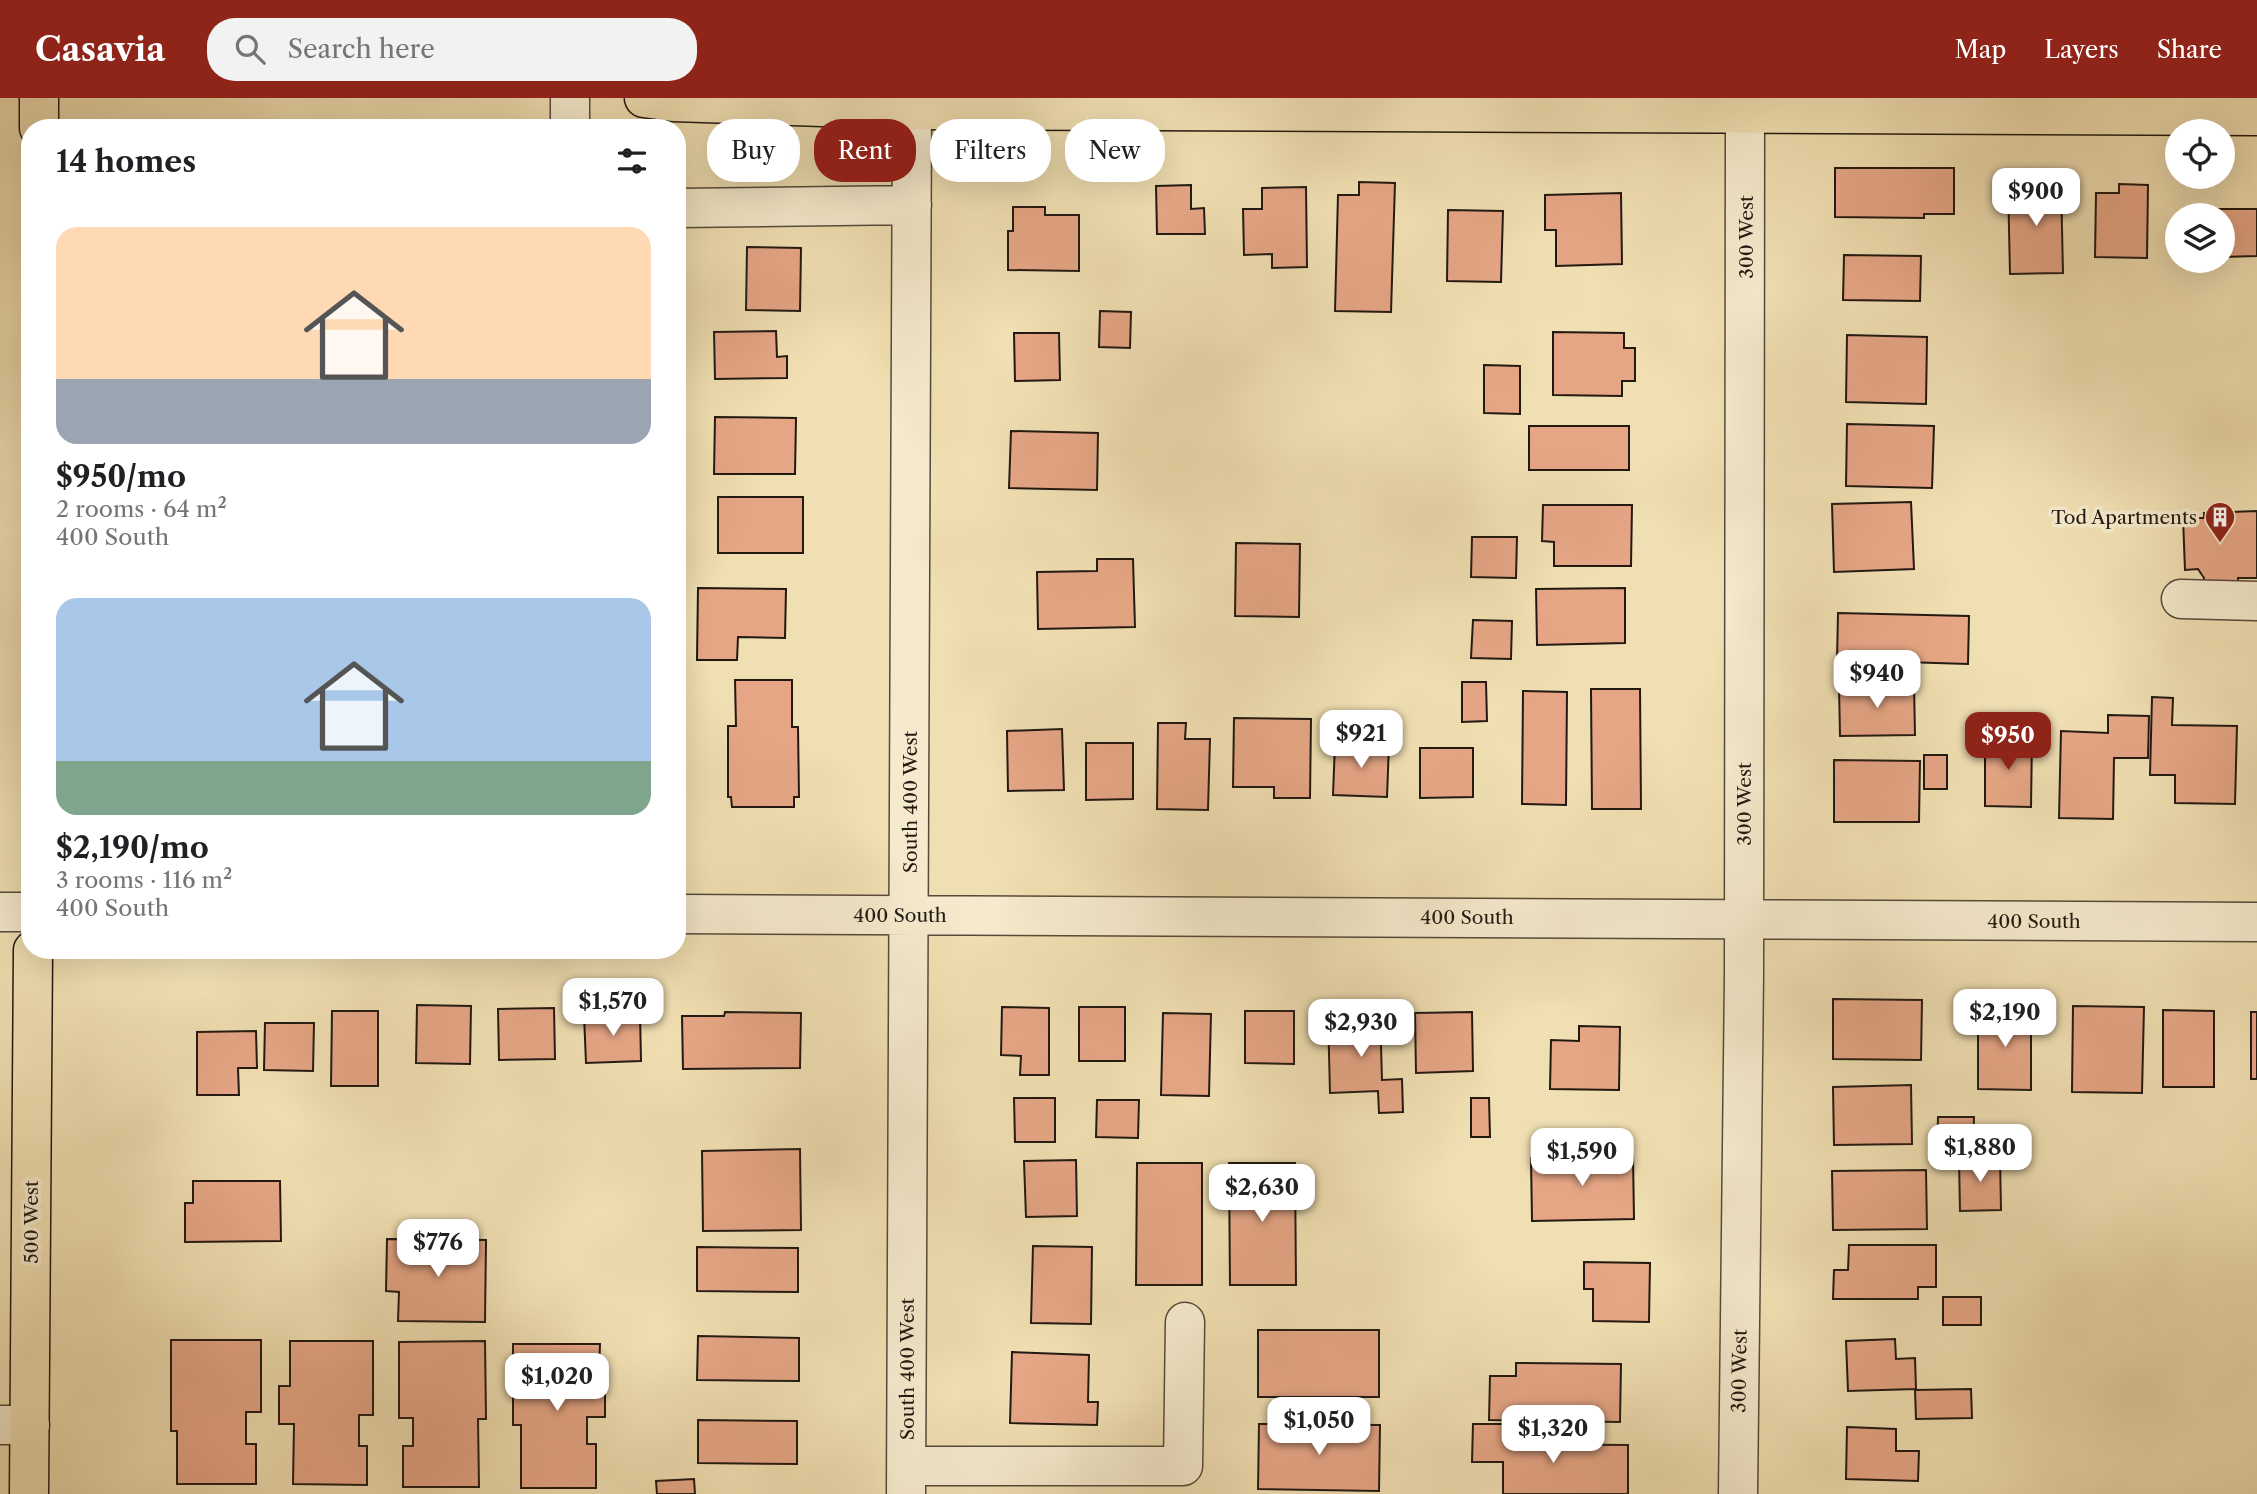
<!DOCTYPE html>
<html lang="en">
<head>
<meta charset="utf-8">
<style>
	body { margin:0; font-family:"Libre Caslon Text",serif; background:#f2f2f2; color:#202124; height:100vh; display:flex; flex-direction:column; font-size:26px; white-space:nowrap }
	* { box-sizing:border-box; margin:0 }
	p { font-size:23px; color:#757577 }
	.icon { flex:none; width:38px; height:38px; fill:none; stroke:currentColor; stroke-width:2; stroke-linecap:round; stroke-linejoin:round }
	.map { position:relative; flex:1; overflow:hidden }
	.drawer { position:absolute; left:21px; top:21px; width:665px; height:840px; display:flex; flex-direction:column; background:#fff; border-radius:28px; box-shadow:0 7px 28px #0002 }
	.drawer>* { flex:none }
	.hud { position:absolute; left:707px; top:21px; width:665px; height:63px; display:flex; gap:14px }
	.fabs { position:absolute; left:2165px; top:21px; display:grid; gap:14px }
	.fabs a { display:grid; place-items:center; width:70px; height:70px; border-radius:50%; background:#fff; box-shadow:0 7px 28px #0002; font-size:35px }
	.price { position:absolute; translate:-50% -60px; padding:0 16px; border-radius:14px; background:#fff; color:#222; font-size:23px; line-height:46px; filter:drop-shadow(0 2px 4px #0008) }
	.price::after { content:''; position:absolute; left:50%; top:42px; width:21px; height:16px; margin-left:-10px; background:inherit; clip-path:polygon(0 0,100% 0,50% 100%) }
	.price.selected { background:#8f2418; color:#fff }
	ul { padding:0; list-style:none }
	li { display:grid; align-content:center; gap:14px; height:371px; padding:0 35px }
	li span { display:grid; place-items:center; height:217px; border-radius:21px; color:#555 }
	li>.icon { margin-inline-start:auto }
	span .icon { width:126px; height:126px; fill:#fffc; stroke-width:1 }
	li b { font-size:30px }
	h2 { display:flex; justify-content:space-between; align-items:center; height:84px; padding:0 35px; font-size:30px }
	.tag { padding:0 24px; border-radius:28px; background:#fff; box-shadow:0 7px 28px #0002; font-size:24px; line-height:63px }
	.tag.selected { background:#8f2418; color:#fff }
	header { display:flex; align-items:center; gap:42px; box-sizing:border-box; height:98px; padding:0 35px; background:#8f2418; color:#fff }
	header strong { font-size:33px }
	nav { display:flex; gap:38px; margin-inline-start:auto; font-size:24px }
	.search { width:490px; height:63px; background:#f2f2f2; display:flex; align-items:center; gap:18px; box-sizing:border-box; padding:0 24px; border-radius:28px; color:#757577; font-size:26px }
	.map>svg:first-child { display:block }
	.building { fill:#e6a686; stroke:#221911; stroke-width:2 }
	.lines { fill:none; stroke-linecap:round; stroke-linejoin:round }
	.minor-casing { stroke:#564a39; stroke-width:41 }
	.major-casing { stroke:#221911; stroke-width:41 }
	.minor { stroke:#f5eacd; stroke-width:38 }
	.major { stroke:#f0dfb2; stroke-width:38 }
	.labels { text-anchor:middle; stroke-width:7; stroke-linejoin:round; paint-order:stroke }
	.street-label { font-size:19px; fill:#221911; stroke:#f5eacd }
	.poi-label { font-size:19px; fill:#221911; stroke:#f5eacd; text-anchor:end }
</style>
</head>
<body>
<header>
<strong>Casavia</strong>
<div class="search"><svg class="icon" aria-label="search" viewBox="0 0 24 24"><circle cx="10" cy="10" r="6"/><path d="M15 15l6 6"/></svg>Search here</div>
<nav><a>Map</a><a>Layers</a><a>Share</a></nav>
</header>
<div class="map">
<svg width="2257" height="1396" viewBox="0 0 2257 1396">
	<rect width="100%" height="100%" fill="#f0dfb2"/>
	<filter id="stains"><feTurbulence type="fractalNoise" baseFrequency=".00286" numOctaves="4"/><feColorMatrix values="0 0 0 0 .2 0 0 0 0 .09 0 0 0 0 .02 0 0 0 .5 -.17"/></filter>
	<radialGradient id="worn" r=".72"><stop offset=".6" stop-color="#630" stop-opacity="0"/><stop offset="1" stop-color="#630" stop-opacity=".3"/></radialGradient>
	<!-- building -->
	<path class="building" d="M1835 70H1954V116H1924V120L1835 119Z
		M1359 84 1395 85 1391 214 1335 213 1338 97H1359Z
		M2061 84 2063 175 2010 176 2008 85Z
		M2119 86 2148 87 2147 160 2095 159 2096 95H2119Z
		M1191 87V111L1204 110 1205 136H1157L1156 88Z
		M1306 89 1307 169 1272 170V156L1244 157 1243 111H1262V90Z
		M1621 95 1622 166 1556 168V132H1545V97Z
		M1013 109H1045V117H1079V173L1008 172V133H1013Z
		M2193 111H2257V158L2222 159V117H2193Z
		M1448 112 1503 113 1501 184 1447 183Z
		M747 149 801 150 800 213 746 212Z
		M1844 157 1921 158 1920 203 1843 202Z
		M1100 213 1131 214 1130 250 1099 249Z
		M776 233 777 259 787 258V280L715 281 714 234Z
		M1553 234 1624 235V250H1635V283H1622V298L1553 297Z
		M1014 235H1059L1060 282 1015 283Z
		M1847 237 1927 239 1926 306 1846 304Z
		M1484 267 1520 268V316L1484 315Z
		M715 319 796 320 795 376H714Z
		M1847 326 1934 328 1932 390 1846 388Z
		M1529 328H1629V372H1529Z
		M1011 333 1098 335 1097 392 1009 390Z
		M718 399H803V455H718Z
		M1911 404 1914 471 1834 474 1832 406Z
		M1543 407H1632L1631 468H1554V444L1542 443Z
		M2257 413V480H2238V489L2204 490V480L2198 471 2185 472 2183 420H2204V415Z
		M1472 439H1517L1516 480 1471 479Z
		M1236 445 1300 446 1299 519 1235 518Z
		M1097 461H1133L1135 529 1038 531 1037 474 1097 473Z
		M698 490 786 491 785 540 738 539 737 562H697Z
		M1625 490V545L1537 547 1536 491Z
		M1838 515 1969 518 1968 566 1837 562Z
		M1473 522 1512 523 1511 561 1471 560Z
		M735 582H792V629H798L799 699H794V709H732L731 699H728V628H736Z
		M1462 584H1486L1487 623 1462 624Z
		M1839 587H1914L1915 637 1840 638Z
		M1591 591H1640L1641 711H1592Z
		M1523 593 1567 594 1566 707 1522 706Z
		M2152 599 2173 600 2172 627 2237 628 2235 706 2175 705V677H2150Z
		M2108 617 2149 618 2148 660H2114L2113 721 2059 720 2061 633 2108 635Z
		M1234 620 1311 621 1310 700H1274V689H1233Z
		M1158 625H1186L1185 641H1210L1208 712 1157 711Z
		M1062 631 1064 692 1008 693 1007 633Z
		M1985 640H2032L2031 709 1985 708Z
		M1086 645H1133V701L1086 702Z
		M1335 645 1389 646 1387 699 1333 697Z
		M1420 650H1473V699L1420 700Z
		M1924 657H1947V691H1924Z
		M1834 662 1920 663 1919 724H1834Z
		M1833 901 1922 902 1921 962 1833 961Z
		M417 907 471 908 470 966 416 965Z
		M2073 908 2144 909 2142 995 2072 994Z
		M1002 909 1049 910V977H1020L1021 958 1001 957Z
		M1079 909H1125V963H1079Z
		M554 910 555 961 499 962 498 911Z
		M1978 911 2031 912V992L1978 991Z
		M2163 912 2214 913V989H2163Z
		M332 913H378V988H331Z
		M1245 913H1294V966L1245 965Z
		M725 914 801 915 800 970 683 971 682 918H724Z
		M1380 914 1382 982 1402 981 1403 1014 1379 1015 1378 993 1330 995 1328 916Z
		M1472 914 1473 973 1416 975 1415 915Z
		M2251 914H2257V981H2251Z
		M640 915 641 963 586 965 584 917Z
		M1163 915 1211 916 1209 998 1161 997Z
		M265 925H314L313 973 264 972Z
		M1579 928 1620 929 1619 992 1550 991 1551 942 1579 943Z
		M256 933 257 970H238L239 997H197V934Z
		M1911 987 1912 1046 1834 1047 1833 989Z
		M1014 1000H1055V1044H1015Z
		M1471 1000H1489L1490 1039H1471Z
		M1097 1002H1139L1138 1040 1096 1039Z
		M1938 1019H1974L1973 1057 1937 1056Z
		M800 1051 801 1132 703 1133 702 1053Z
		M1633 1058 1634 1121 1532 1123 1531 1060Z
		M2000 1059 2001 1112 1960 1113 1959 1061Z
		M1076 1062 1077 1118 1026 1119 1024 1063Z
		M1137 1065H1202V1187H1136Z
		M1229 1065H1295L1296 1187H1230Z
		M1926 1072 1927 1131 1833 1132 1832 1073Z
		M193 1083H280L281 1143 185 1144V1105H193Z
		M387 1141 486 1142 485 1224 398 1223 399 1194 386 1193Z
		M1849 1147H1936V1189H1918V1201H1833L1834 1172H1848Z
		M1033 1148 1092 1149 1091 1226 1031 1225Z
		M697 1149 798 1150V1194L697 1193Z
		M1584 1164 1650 1165 1649 1224 1593 1223V1191H1584Z
		M1943 1199H1981V1227H1943Z
		M1258 1232H1379V1299H1258Z
		M698 1238 799 1240V1283L697 1282Z
		M1895 1241 1896 1261 1915 1260 1916 1291 1848 1293 1846 1243Z
		M171 1242H261V1314H246V1346H256V1386H177V1333H171Z
		M290 1243H373V1317H359V1348H367V1387L293 1386 294 1326H279V1288H290Z
		M485 1243 486 1321H478L479 1389H403V1348H413V1320H399V1244Z
		M513 1246H600L599 1274 605 1275V1319H587V1346H596V1390H521V1327H513Z
		M1012 1254 1089 1257 1088 1304H1098L1097 1327 1010 1325Z
		M1516 1265 1621 1266 1620 1324 1489 1322 1490 1278H1516Z
		M1971 1291 1972 1320 1916 1321 1915 1292Z
		M698 1322 797 1323V1366L698 1365Z
		M1259 1326 1380 1327 1379 1393 1258 1391Z
		M1473 1326H1506V1346L1628 1347V1396H1503V1364H1472Z
		M1847 1329 1896 1331V1353H1919L1918 1383 1846 1381Z
		M694 1381 695 1396H657L656 1383Z"/>
	<g class="lines">
		<!-- minor casing -->
		<g class="minor-casing">
			<path id="minor" d="M570 0V30
				M677 110 912 107
				M2181 501 2257 503
				M0 814H30
				M677 816 2257 824
				M0 1327H30
				M907 1368H1183L1185 1224
				M906 1396 912 12
				M1738 1396 1744 877 1745 16"/>
		</g>
		<!-- major casing -->
		<g class="major-casing">
			<path id="major" d="M39 0V30
				M644 0 673 4 912 12 2257 18
				M29 1396 33 852"/>
		</g>
		<!-- minor -->
		<use href="#minor" class="minor"/>
		<!-- major -->
		<use href="#major" class="major"/>
	</g>
	<!-- icons -->
	<defs>
		<g id="building-pin" transform="scale(1.575)"><path d="M0 17L-7.5 6A9.5 9.5 0 1 1 7.5 6Z" fill="#8f2418" stroke="#f5eacd"/><path d="M-4-6H4V6H1V3H-1V6H-4ZM-2.5-4.3h1.7v1.8h-1.7ZM.8-4.3h1.7v1.8H.8ZM-2.5-1h1.7V.8h-1.7ZM.8-1h1.7V.8H.8Z" fill="#fff"/></g>
	</defs>
	<g fill-rule="evenodd">
		<use href="#building-pin" x="2220" y="419"/>
	</g>
	<g class="labels">
		<!-- street labels -->
		<g class="street-label">
			<text transform="translate(1746 139) rotate(-90)" y="7">300 West</text>
			<text transform="translate(910 704) rotate(-90)" y="7">South 400 West</text>
			<text transform="translate(1744 706) rotate(-90)" y="7">300 West</text>
			<text x="900" y="824">400 South</text>
			<text x="1467" y="826">400 South</text>
			<text x="2034" y="830">400 South</text>
			<text transform="translate(31 1124) rotate(-90)" y="7">500 West</text>
			<text transform="translate(907 1271) rotate(-90)" y="7">South 400 West</text>
			<text transform="translate(1739 1273) rotate(-89)" y="7">300 West</text>
		</g>
		<!-- poi labels -->
		<g class="poi-label">
			<text x="2197" y="426">Tod Apartments</text>
		</g>
	</g>
	<rect width="100%" height="100%" filter="url(#stains)"/>
	<rect width="100%" height="100%" fill="url(#worn)"/>
</svg>
<div class="fabs">
<a><svg class="icon" aria-label="locate" viewBox="0 0 24 24"><circle cx="12" cy="12" r="6"/><path d="M12 2v4M12 18v4M2 12h4M18 12h4"/></svg></a>
<a><svg class="icon" aria-label="layers" viewBox="0 0 24 24"><path d="M12 4l9 5-9 5-9-5zM3 14l9 5 9-5"/></svg></a>
</div>
<b class="price" style="left:2036px;top:130px">$900</b>
<b class="price" style="left:1877px;top:612px">$940</b>
<b class="price" style="left:1361px;top:672px">$921</b>
<b class="price selected" style="left:2008px;top:674px">$950</b>
<b class="price" style="left:613px;top:940px">$1,570</b>
<b class="price" style="left:2005px;top:951px">$2,190</b>
<b class="price" style="left:1361px;top:961px">$2,930</b>
<b class="price" style="left:1980px;top:1086px">$1,880</b>
<b class="price" style="left:1582px;top:1090px">$1,590</b>
<b class="price" style="left:1262px;top:1126px">$2,630</b>
<b class="price" style="left:438px;top:1181px">$776</b>
<b class="price" style="left:557px;top:1315px">$1,020</b>
<b class="price" style="left:1319px;top:1359px">$1,050</b>
<b class="price" style="left:1553px;top:1367px">$1,320</b>
<div class="hud">
<a class="tag">Buy</a>
<a class="tag selected">Rent</a>
<a class="tag">Filters</a>
<a class="tag">New</a>
</div>
<section class="drawer">
<h2>14 homes<svg class="icon" aria-label="filters" viewBox="0 0 24 24"><path d="M4 7h16M4 17h16"/><circle cx="9" cy="7" r="2"/><circle cx="15" cy="17" r="2"/></svg></h2>
<ul>
<li><span style="background:linear-gradient(#ffd9b3 70%,#9aa5b1 0)"><svg class="icon" aria-label="home" viewBox="0 0 24 24"><path d="M3 11l9-7 9 7M6 9v11h12V9"/></svg></span><div><b>$950/mo</b><p>2 rooms · 64 m²</p><p>400 South</p></div></li>
<li><span style="background:linear-gradient(#a9c7e8 75%,#7fa58c 0)"><svg class="icon" aria-label="home" viewBox="0 0 24 24"><path d="M3 11l9-7 9 7M6 9v11h12V9"/></svg></span><div><b>$2,190/mo</b><p>3 rooms · 116 m²</p><p>400 South</p></div></li>
</ul>
</section>
</div>
</body>
</html>
